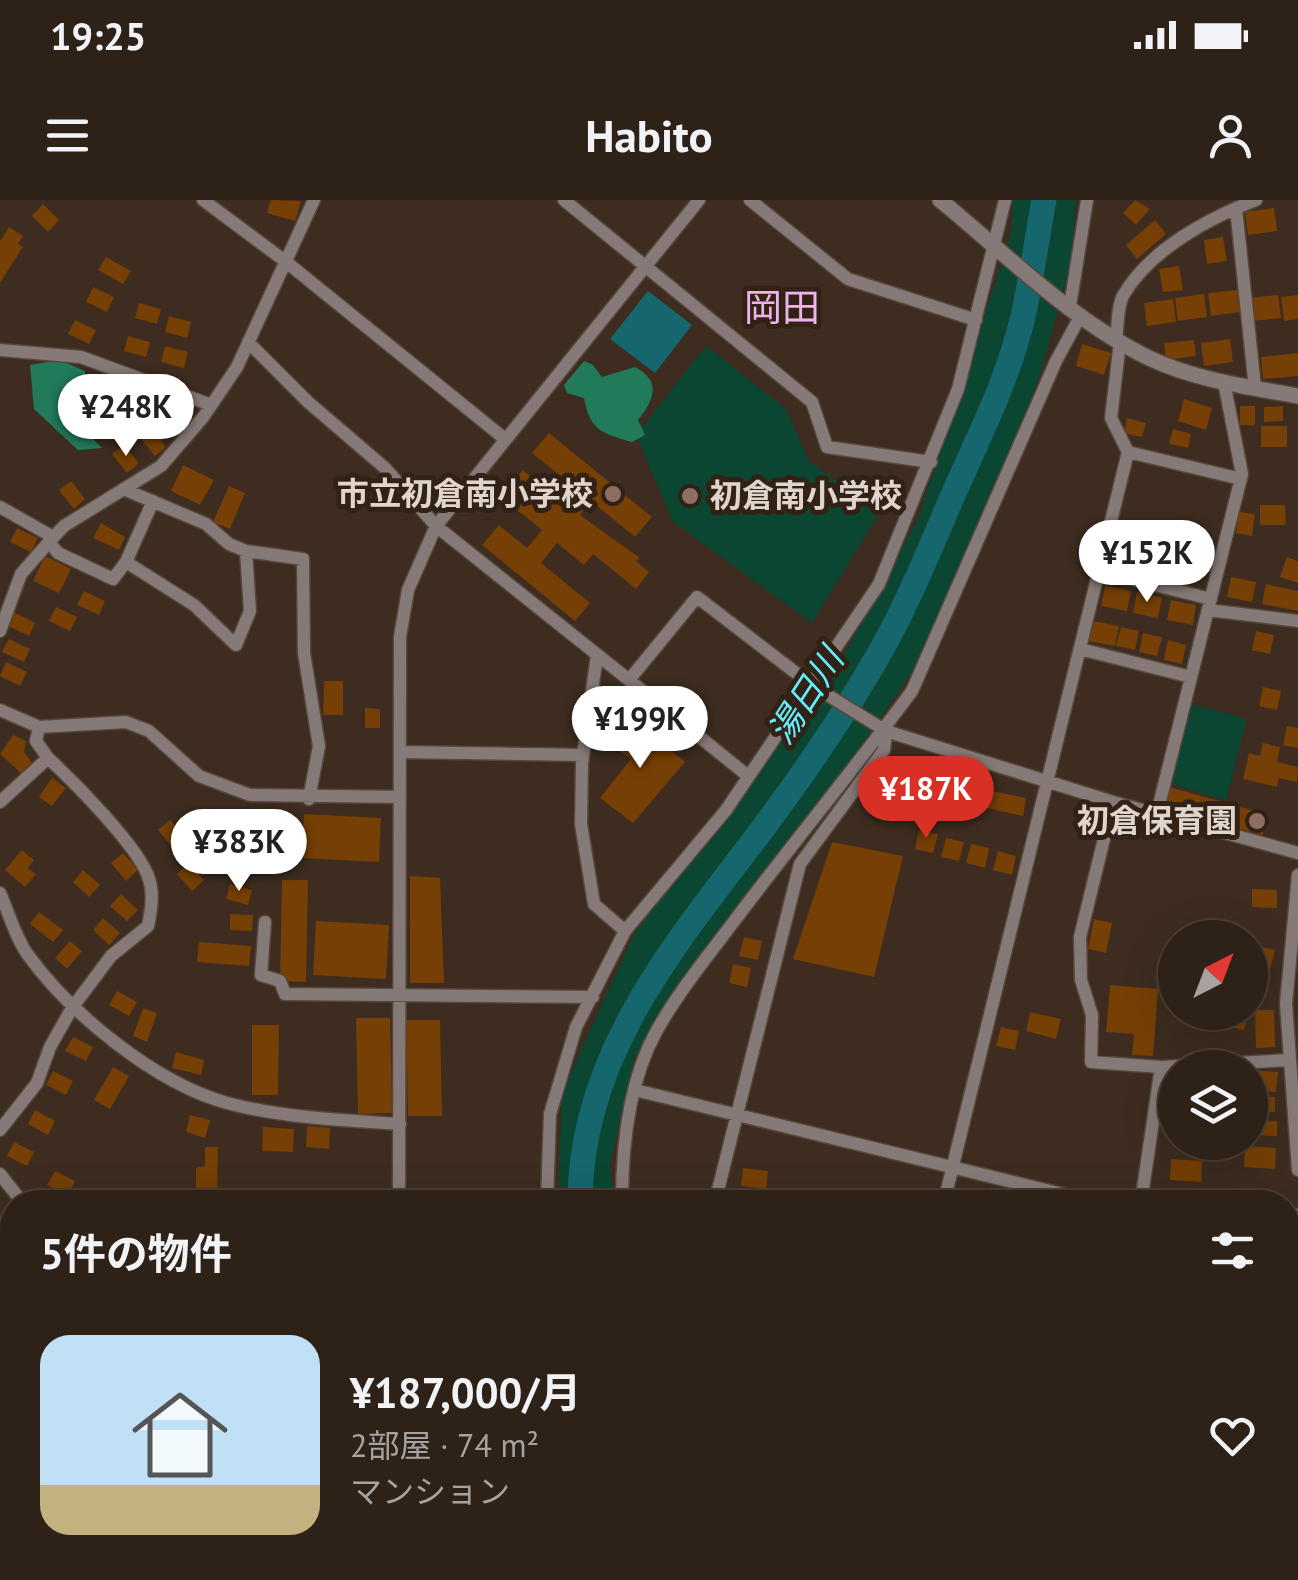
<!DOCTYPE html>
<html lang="ja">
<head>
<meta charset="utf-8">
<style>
	body { margin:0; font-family:"PT Sans","Noto Sans JP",sans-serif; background:#362920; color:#f1f3f6; height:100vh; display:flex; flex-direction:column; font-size:38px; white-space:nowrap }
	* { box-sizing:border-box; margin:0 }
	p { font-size:32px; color:#a7a3a1 }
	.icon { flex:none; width:55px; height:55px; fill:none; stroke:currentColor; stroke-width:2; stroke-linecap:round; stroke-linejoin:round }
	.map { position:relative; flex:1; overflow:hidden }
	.side { position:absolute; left:0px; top:990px; width:1300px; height:390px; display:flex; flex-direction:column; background:#2e2117; border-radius:40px 40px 0 0; box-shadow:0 10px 40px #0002,0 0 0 2px #493e36 }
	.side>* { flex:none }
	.needle { width:65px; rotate:42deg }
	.buttons { position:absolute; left:1158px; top:720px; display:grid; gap:20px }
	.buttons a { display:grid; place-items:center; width:110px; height:110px; border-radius:50%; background:#2e2117; box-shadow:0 10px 40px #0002,0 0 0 2px #493e36; font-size:50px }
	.price { position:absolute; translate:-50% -85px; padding:0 22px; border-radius:35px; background:#fff; color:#222; font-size:32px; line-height:65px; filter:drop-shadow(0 2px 5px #0008) }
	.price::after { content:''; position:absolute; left:50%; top:60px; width:30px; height:22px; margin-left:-15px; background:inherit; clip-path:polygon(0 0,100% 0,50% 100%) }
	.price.selected { background:#d93025; color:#fff }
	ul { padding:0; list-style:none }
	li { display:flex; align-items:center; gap:30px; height:250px; padding:0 40px }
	li span { display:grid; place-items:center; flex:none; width:280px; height:200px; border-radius:30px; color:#555 }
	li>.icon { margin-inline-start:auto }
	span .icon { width:120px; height:120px; fill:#fffc; stroke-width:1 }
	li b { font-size:42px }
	h2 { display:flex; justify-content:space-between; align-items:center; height:120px; padding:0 40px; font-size:42px }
	.status { display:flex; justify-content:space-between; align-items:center; height:70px; padding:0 50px; background:#2e2117; direction:ltr }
	.status svg { height:28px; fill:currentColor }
	header { display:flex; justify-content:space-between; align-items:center; height:130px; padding:0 40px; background:#2e2117; font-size:45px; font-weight:600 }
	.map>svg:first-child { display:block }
	.green { fill:#0b4632 }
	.forest { fill:#217b5a }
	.water { fill:#16666e }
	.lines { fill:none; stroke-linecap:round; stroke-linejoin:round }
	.river { stroke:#16666e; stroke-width:25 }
	.building { fill:#753f05 }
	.minor-casing { stroke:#57473b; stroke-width:15 }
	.tertiary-casing { stroke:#57473b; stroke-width:18 }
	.minor { stroke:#867a78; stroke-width:12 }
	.tertiary { stroke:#867a78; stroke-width:15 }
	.education-dot { fill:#8d6e63; stroke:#322215; stroke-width:4 }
	.labels { text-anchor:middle; stroke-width:10; stroke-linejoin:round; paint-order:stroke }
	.poi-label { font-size:32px; font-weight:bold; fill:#e0d5cc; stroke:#322215; text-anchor:end }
	.water-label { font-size:35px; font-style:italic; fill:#62efff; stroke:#322215 }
	.quarter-label { font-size:38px; fill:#efb3eb; stroke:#322215 }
</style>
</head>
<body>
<div class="status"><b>19:25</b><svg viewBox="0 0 49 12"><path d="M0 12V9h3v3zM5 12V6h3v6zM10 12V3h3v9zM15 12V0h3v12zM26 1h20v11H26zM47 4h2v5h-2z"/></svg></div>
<header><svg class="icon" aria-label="menu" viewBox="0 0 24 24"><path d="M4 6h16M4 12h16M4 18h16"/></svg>Habito<svg class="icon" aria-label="person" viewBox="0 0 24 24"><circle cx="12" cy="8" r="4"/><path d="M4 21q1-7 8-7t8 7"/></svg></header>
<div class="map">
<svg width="1298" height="1380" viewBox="0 0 1298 1380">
	<rect width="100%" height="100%" fill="#3d2c1f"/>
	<!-- green -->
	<path class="green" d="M1013 0H1076L1071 63 1038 182 920 460 809 623 635 856 610 965 614 1002H558L562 892 634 734 845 453 918 318 1011 34Z
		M706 146 786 209 809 261 880 312 812 423 673 322 636 235Z
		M1191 504 1247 519 1226 600 1171 584Z"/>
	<!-- forest -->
	<path class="forest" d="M60 160 85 171V193L72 218 102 248 78 250 34 209 30 165Z
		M584 161 593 165 602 177 635 167C662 181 654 200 638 220L645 235 632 242C602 233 590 231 584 198L567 193 564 185Z"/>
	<!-- water -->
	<path class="water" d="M648 91 692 125 655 173 610 139Z"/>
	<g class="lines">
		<!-- river -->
		<path class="river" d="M580 1002C580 862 667 754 748 648 797 584 844 516 883 447 910 398 931 346 953 295 979 236 1010 176 1024 112 1032 75 1037 37 1044 0
			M645 1368 649 1380"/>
	</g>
	<!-- building -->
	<path class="building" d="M271 0 301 1 295 21 267 13Z
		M1135 0 1150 9 1136 25 1123 13Z
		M43 4 59 20 48 32 32 16Z
		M1274 8 1277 31 1248 35 1245 12Z
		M1155 20 1166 34 1137 59 1126 45Z
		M9 27 23 36 18 44 23 47 0 83V41Z
		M1223 37 1227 61 1207 64 1204 40Z
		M106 57 131 71 123 84 98 70Z
		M1179 66 1183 90 1163 92 1159 69Z
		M93 87 114 97 107 112 86 102Z
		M1237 90 1240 112 1211 116 1208 93Z
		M1204 94 1207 117 1178 121 1175 98Z
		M1278 95 1281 118 1252 121 1249 98Z
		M1298 95V119L1284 121 1281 97Z
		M1173 99 1176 122 1147 126 1144 103Z
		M139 103 161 109 157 124 135 118Z
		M169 116 191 122 187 138 165 132Z
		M75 120 96 130 89 144 68 134Z
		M128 136 150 142 146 157 124 151Z
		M1230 139 1233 162 1204 166 1201 143Z
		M1194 140 1196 156 1166 160 1164 143Z
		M1082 144 1111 153 1104 175 1076 166Z
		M165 146 188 152 184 168 161 162Z
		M1298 153V176L1263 179 1261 157Z
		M109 171 129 182 114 211 93 200Z
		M135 194 150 203 135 228 120 219Z
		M1184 199 1212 208 1206 230 1178 221Z
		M1240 206H1255V225H1240Z
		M1283 206V221L1264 222V207Z
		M1127 218 1146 223 1142 237 1124 233Z
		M1261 226H1287V247H1261Z
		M152 228 166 247 155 256 140 238Z
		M1173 229 1191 234 1188 248 1169 244Z
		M549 233 652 317 635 337 591 301 580 315 640 358 636 361 649 372 636 389 593 354 584 365 557 343 541 363 590 403 575 421 482 345 499 325 527 348 542 330 501 297 523 270 570 307 582 293 532 253Z
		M124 245 139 263 127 273 112 254Z
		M183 265 214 280 200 305 171 291Z
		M71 281 85 299 74 309 59 290Z
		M229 286 245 293 230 329 213 322Z
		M1260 305H1285L1286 325H1260Z
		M1239 312 1255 314 1252 336 1236 333Z
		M101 323 125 337 119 350 93 338Z
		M17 328 38 338 31 352 10 342Z
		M45 356 71 369 59 393 33 381Z
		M1287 357 1298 361V383L1280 377Z
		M1231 377 1256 382 1252 402 1227 397Z
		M1266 384 1298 391V411L1262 404Z
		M1105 386 1131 391 1127 411 1101 406Z
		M84 391 105 401 99 415 77 405Z
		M1137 392 1162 398 1158 418 1133 413Z
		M1171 400 1196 405 1193 425 1167 420Z
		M56 407 77 417 70 431 49 421Z
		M14 412 35 423 29 436 8 426Z
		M1093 421 1119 426 1115 446 1089 441Z
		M1121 427 1139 431 1135 450 1116 446Z
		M1256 431 1274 435 1270 454 1252 450Z
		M1143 433 1162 437 1157 456 1139 452Z
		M9 439 30 449 24 462 2 452Z
		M1168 440 1186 445 1182 464 1164 460Z
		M6 462 27 472 20 486 0 476Z
		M324 481H343V515H323Z
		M1263 487 1281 491 1277 510 1259 506Z
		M365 508 380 509V528H365Z
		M629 517 685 562 633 623 600 598 631 559 608 543Z
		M1287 526 1298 528V548L1283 545Z
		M13 535 26 541 24 552 32 563 22 574 0 554Z
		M1263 543 1280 547 1277 562 1298 567 1297 582 1279 578 1277 587 1243 579 1249 553 1260 556Z
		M906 560 924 564 919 583 901 579Z
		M52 578 66 588 52 606 39 597Z
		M930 578 948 582 942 609 924 605Z
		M871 581 890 586 885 605 867 601Z
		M898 587 916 591 912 610 893 606Z
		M955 587 973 591 969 610 950 606Z
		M1169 587 1266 614 1263 635 1165 609Z
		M987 590 1026 598 1023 616 983 607Z
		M304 614 381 618 379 662 301 658Z
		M170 620 185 637 173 648 158 630Z
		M919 630 938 634 933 653 915 649Z
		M946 638 964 642 959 661 941 657Z
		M832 642 903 656 874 777 793 759Z
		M209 643 219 655 201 669 191 657Z
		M971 644 989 648 985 668 966 663Z
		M22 650 34 660 28 668 36 674 25 687 5 670Z
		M998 651 1016 656 1012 675 993 670Z
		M123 653 138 670 126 681 111 663Z
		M189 663 204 680 192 691 177 674Z
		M83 670 100 685 89 697 73 682Z
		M410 676 440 678 444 783H410Z
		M282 680H308L306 782 280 781Z
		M230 684 252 690 248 705 226 699Z
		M1252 689 1277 690V708L1252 707Z
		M121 694 138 710 127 721 110 706Z
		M39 712 63 730 53 742 30 724Z
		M230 714 253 715 252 731 230 730Z
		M103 718 120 733 109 745 93 730Z
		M1094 719 1112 723 1106 753 1088 749Z
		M316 721 389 725 386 779 313 775Z
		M744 737 762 741 758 760 739 756Z
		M70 741 82 751 67 769 55 758Z
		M199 742 251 746 249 766 197 762Z
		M1256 746 1275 750 1270 769 1252 765Z
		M733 764 751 768 747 787 729 783Z
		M1110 785 1158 789 1153 856 1132 855 1134 834 1106 832Z
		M117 791 137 802 129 816 109 805Z
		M143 808 157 813 147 842 133 836Z
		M1255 810H1274L1275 847 1256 848Z
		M1030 812 1061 819 1056 839 1026 831Z
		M1229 812H1248L1244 830 1226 826Z
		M356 818H390L392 913 358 914Z
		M406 820H440L442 916H408Z
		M252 825H279L278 895H252Z
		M1001 827 1019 831 1015 850 996 846Z
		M73 837 93 847 86 861 65 851Z
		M176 852 204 860 201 875 172 868Z
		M113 867 129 876 110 909 94 900Z
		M1250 870 1278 872 1276 892 1250 890Z
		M53 871 73 881 66 895 46 885Z
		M1250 897H1275V912H1250Z
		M35 910 55 921 48 935 28 924Z
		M190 915 210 920 205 938 186 932Z
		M1250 921H1277V936L1250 935Z
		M307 926 330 928 329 949 306 947Z
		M263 927 294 929 293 952 262 951Z
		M14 942 34 952 27 966 7 956Z
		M1245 946 1276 948 1275 969 1244 967Z
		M205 947H218L217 993H196V968L205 966Z
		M1171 959 1202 961 1201 982 1170 980Z
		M743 968 768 971 766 989 741 986Z
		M55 971 75 981 68 995 47 985Z
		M12 1013V1042L8 1048 0 1042V1031Z
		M118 1368H147L139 1380H111Z
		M940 1368H961L958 1380 938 1378Z"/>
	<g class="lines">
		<!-- minor casing -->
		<g class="minor-casing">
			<path id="minor" d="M203 0 285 61 505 239
				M564 0 812 202 827 247 931 262
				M750 0 848 79 976 120
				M1236 8 1255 188
				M1070 106 1087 0
				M1116 140C1118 126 1117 105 1124 94 1151 49 1209 18 1256 0
				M248 142 308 202 385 268 436 326 629 480 697 397 813 486 886 531 1113 602 1298 653
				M0 150 81 157 211 205
				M1128 252 1241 279
				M126 290 206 324 229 344 246 351 303 359 304 453 319 546 309 599
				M153 301 126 362 194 405 236 445 250 411 246 351
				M0 307 53 337
				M49 342 58 353 113 379 126 362
				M1099 371 1211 399
				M1208 410 1298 421
				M0 431 21 374 49 342 64 326 161 266 204 216 237 167 314 0
				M1080 449 1191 477
				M597 455 582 563 581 624 594 704 625 731
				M629 480 748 576
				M0 510 39 527 126 522 149 531 199 576 250 595 400 597
				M400 552 583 555
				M0 602 48 558 36 541 39 527
				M1113 602 1080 737 1081 780 1092 815 1091 862 1161 867 1141 1002
				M1157 613 1242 274 1224 182
				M1298 675 1286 804 1298 970
				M0 693C9 713 15 737 28 755 71 814 155 883 227 903 283 918 343 920 400 924
				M265 722 261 775 280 781 285 794 593 797
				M1161 867 1290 860
				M635 890 1095 1002
				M0 930 37 883 50 847 72 808 111 756 148 726C151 711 154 694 149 679 140 648 73 581 48 558
				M0 974 22 1002
				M399 1002 400 437 408 390 436 326 699 0
				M547 1002 550 914 576 827 625 731 726 610 879 384 958 189 1005 0
				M622 1002C622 946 628 883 656 832 678 792 708 756 735 720 793 643 855 568 912 491L1056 161 1081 115
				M715 1002 800 664 884 550 886 533
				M944 1002 1128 252 1111 218 1120 142
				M1288 1014 1298 1015
				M0 1077 12 1065
				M0 1121 12 1133
				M614 1368 617 1380
				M695 1368 698 1380
				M708 1368 712 1380
				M910 1368V1380
				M1120 1368 1123 1380
				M186 1380 189 1368
				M402 1380V1368
				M921 1380 928 1368
				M1292 1380 1298 1287"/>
		</g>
		<!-- tertiary casing -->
		<g class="tertiary-casing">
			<path id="tertiary" d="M940 0C1006 54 1072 121 1149 158 1195 180 1248 187 1298 196
				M1288 1181 1298 1180
				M0 1280H12
				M0 1349 12 1366"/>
		</g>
		<!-- minor -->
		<use href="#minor" class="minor"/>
		<!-- tertiary -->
		<use href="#tertiary" class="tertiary"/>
	</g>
	<!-- markers -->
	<g class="education-dot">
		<circle cx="613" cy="294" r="10"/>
		<circle cx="690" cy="296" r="10"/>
		<circle cx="1257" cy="621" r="10"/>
	</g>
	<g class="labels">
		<!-- poi labels -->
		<g class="poi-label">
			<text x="593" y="305">市立初倉南小学校</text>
			<text x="710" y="307" text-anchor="start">初倉南小学校</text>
			<text x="1237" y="632">初倉保育園</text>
		</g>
		<!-- water labels -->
		<g class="water-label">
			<text transform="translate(806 496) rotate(-57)" y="12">湯日川</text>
		</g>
		<!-- quarter labels -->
		<g class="quarter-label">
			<text x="782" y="121">岡田</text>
		</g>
	</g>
</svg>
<div class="buttons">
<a><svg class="needle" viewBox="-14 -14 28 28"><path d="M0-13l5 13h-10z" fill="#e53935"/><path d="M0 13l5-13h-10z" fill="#a7a3a1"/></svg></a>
<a><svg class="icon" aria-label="layers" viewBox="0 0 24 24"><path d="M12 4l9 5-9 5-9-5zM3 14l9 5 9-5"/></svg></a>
</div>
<b class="price" style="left:126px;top:259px">¥248K</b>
<b class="price" style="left:1147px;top:405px">¥152K</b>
<b class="price" style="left:640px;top:571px">¥199K</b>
<b class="price selected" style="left:926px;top:641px">¥187K</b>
<b class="price" style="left:239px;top:694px">¥383K</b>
<section class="side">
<h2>5件の物件<svg class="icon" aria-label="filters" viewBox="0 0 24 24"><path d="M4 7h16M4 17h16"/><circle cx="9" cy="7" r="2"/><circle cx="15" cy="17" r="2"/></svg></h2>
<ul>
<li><span style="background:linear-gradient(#bfe0f5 75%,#c2b280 0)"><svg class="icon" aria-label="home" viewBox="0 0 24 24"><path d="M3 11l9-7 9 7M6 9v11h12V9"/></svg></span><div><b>¥187,000/月</b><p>2部屋 · 74 m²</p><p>マンション</p></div><svg class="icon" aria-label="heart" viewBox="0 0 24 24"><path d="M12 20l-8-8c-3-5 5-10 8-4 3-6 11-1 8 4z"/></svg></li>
</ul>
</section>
</div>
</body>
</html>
